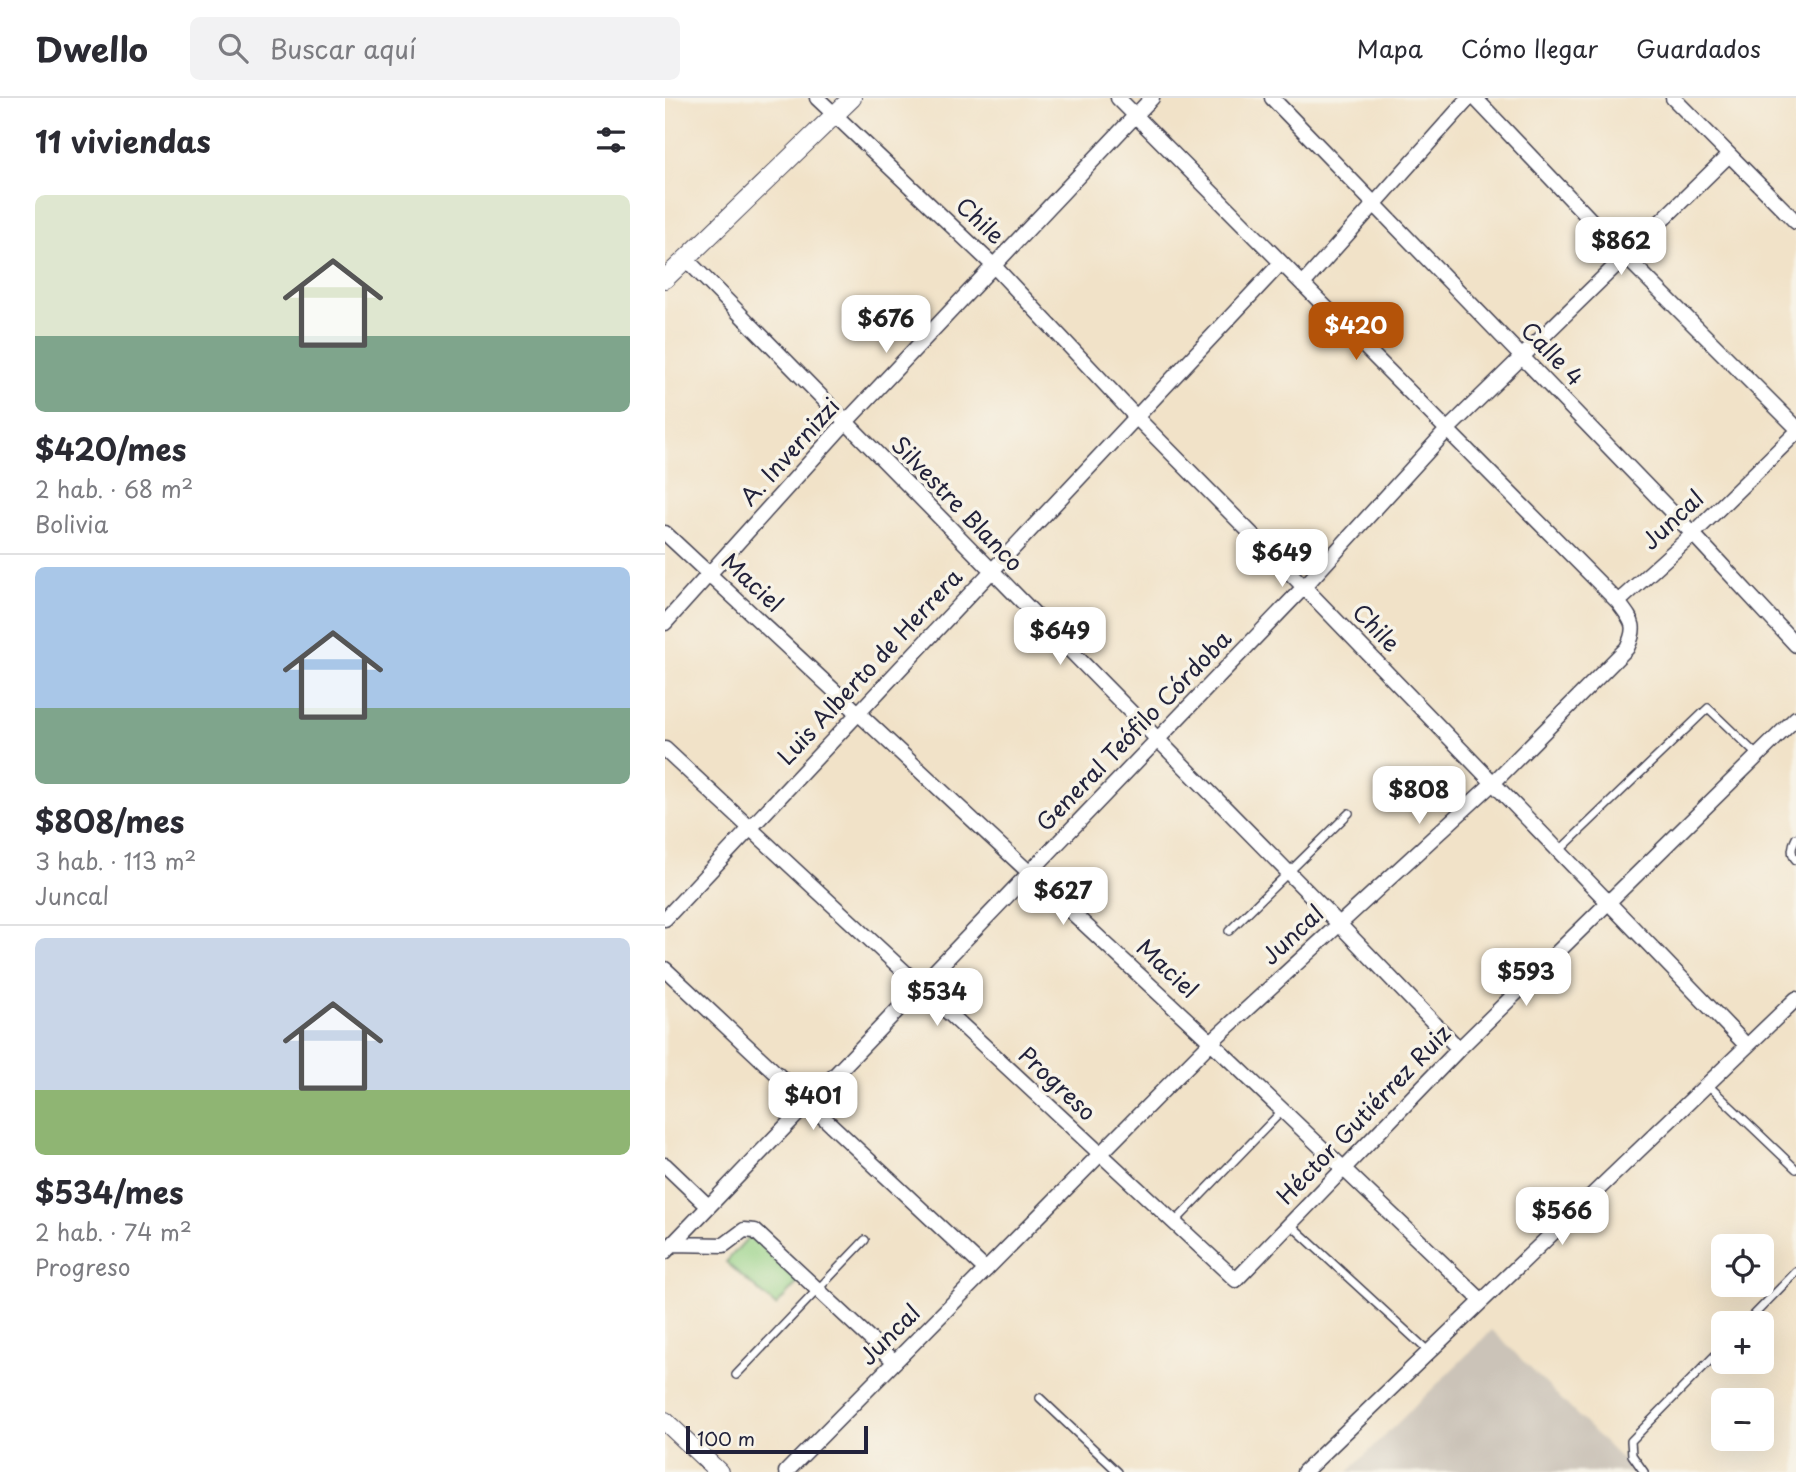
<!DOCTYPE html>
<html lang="es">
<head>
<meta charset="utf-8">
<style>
	body { margin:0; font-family:"Playpen Sans",sans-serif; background:#f2f2f3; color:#2b2b33; height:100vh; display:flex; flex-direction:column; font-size:26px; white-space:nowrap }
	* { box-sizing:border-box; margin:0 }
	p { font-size:23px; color:#7c7c81 }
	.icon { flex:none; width:38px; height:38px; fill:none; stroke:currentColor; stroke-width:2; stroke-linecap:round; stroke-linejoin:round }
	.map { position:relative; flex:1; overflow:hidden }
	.details { display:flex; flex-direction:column; background:#fff; width:665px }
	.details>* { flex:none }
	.fabs { position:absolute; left:1046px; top:1136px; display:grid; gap:14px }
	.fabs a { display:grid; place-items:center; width:63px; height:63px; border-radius:10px; background:#fff; box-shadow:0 7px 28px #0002; font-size:35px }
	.scale { position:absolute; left:21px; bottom:18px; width:182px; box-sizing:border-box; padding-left:7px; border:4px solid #22223b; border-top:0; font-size:19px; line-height:24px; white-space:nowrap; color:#22223b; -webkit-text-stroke:5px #f7f3e8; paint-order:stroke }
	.price { position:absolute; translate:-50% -60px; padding:0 16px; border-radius:14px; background:#fff; color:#222; font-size:23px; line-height:46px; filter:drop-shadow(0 2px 4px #0008) }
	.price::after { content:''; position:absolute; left:50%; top:42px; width:21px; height:16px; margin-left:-10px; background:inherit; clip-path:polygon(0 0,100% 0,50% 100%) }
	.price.active { background:#b45309; color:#fff }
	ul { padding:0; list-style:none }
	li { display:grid; align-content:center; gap:14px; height:371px; padding:0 35px }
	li+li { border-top:2px solid #e1e1e2 }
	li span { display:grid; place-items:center; height:217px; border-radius:10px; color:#555 }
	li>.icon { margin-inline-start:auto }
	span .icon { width:126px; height:126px; fill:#fffc; stroke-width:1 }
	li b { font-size:30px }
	h2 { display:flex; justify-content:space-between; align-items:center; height:84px; padding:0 35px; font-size:30px }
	header { display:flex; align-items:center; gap:42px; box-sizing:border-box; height:98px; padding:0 35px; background:#fff; border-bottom:2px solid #e1e1e2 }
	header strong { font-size:33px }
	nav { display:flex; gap:38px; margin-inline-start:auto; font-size:24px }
	.search { width:490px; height:63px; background:#f2f2f3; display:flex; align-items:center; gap:18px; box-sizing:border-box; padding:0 24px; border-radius:10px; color:#7c7c81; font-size:26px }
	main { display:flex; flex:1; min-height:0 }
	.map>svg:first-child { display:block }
	.industrial { fill:#cbc3b8 }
	.green { fill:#95d185; stroke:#5c7a60; stroke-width:2 }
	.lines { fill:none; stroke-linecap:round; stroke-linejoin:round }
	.service-casing { stroke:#413f50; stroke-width:10 }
	.minor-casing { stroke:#413f50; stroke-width:17 }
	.tertiary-casing { stroke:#413f50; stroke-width:20 }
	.service { stroke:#fff; stroke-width:7 }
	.minor { stroke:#fff; stroke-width:14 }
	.tertiary { stroke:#fff; stroke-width:18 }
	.labels { text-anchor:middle; stroke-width:7; stroke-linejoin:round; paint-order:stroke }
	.street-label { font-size:23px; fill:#22223b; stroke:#f7f3e8 }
</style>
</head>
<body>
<header>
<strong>Dwello</strong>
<div class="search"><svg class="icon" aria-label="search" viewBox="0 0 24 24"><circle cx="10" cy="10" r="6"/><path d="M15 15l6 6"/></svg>Buscar aquí</div>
<nav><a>Mapa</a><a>Cómo llegar</a><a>Guardados</a></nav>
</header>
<main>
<section class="details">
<h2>11 viviendas<svg class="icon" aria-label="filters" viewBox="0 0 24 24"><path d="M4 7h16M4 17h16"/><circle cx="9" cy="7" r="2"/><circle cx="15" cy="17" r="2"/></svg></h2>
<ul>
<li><span style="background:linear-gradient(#dfe7d0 65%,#7fa58c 0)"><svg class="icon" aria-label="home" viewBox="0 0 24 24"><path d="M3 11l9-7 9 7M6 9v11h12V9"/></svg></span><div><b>$420/mes</b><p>2 hab. · 68 m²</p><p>Bolivia</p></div></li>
<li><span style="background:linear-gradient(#a9c7e8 65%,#7fa58c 0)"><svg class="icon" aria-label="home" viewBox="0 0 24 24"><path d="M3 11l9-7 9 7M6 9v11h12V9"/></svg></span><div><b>$808/mes</b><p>3 hab. · 113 m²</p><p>Juncal</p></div></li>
<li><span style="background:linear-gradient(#c9d6e8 70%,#8fb573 0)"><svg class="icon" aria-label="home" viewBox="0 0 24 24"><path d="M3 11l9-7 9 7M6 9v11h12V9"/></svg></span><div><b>$534/mes</b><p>2 hab. · 74 m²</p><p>Progreso</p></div></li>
</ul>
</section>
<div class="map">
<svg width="1131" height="1374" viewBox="0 0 1131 1374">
	<rect width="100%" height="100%" fill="#f7f3e8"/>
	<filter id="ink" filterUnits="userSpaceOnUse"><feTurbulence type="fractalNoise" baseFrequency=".0143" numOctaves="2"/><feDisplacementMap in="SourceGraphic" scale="14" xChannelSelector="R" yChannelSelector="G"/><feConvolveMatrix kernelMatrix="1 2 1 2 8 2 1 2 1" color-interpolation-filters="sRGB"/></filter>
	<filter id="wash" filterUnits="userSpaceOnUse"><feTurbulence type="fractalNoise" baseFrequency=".00686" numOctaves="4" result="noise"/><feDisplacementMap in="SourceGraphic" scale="28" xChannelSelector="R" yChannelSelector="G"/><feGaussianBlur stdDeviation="1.57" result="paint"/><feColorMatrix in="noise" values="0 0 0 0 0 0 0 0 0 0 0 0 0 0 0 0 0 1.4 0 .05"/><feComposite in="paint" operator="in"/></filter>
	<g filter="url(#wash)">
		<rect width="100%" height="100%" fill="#f1e2c8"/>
		<!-- industrial -->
		<path class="industrial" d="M827 1232 969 1374H683Z"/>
		<!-- green -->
		<path class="green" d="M86 1136 136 1181 111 1208 61 1164Z"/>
	</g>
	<g filter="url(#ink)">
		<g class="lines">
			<!-- service casing -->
			<g class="service-casing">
				<path id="service" d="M1131 740C1127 747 1125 756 1131 762
					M894 753 1043 610 1092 657
					M564 833 684 715
					M1043 987 1131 1071
					M509 1125 618 1012
					M625 1126 763 1253
					M1081 1225 1131 1174
					M71 1277 200 1142
					M375 1300 453 1374
					M979 1374 967 1357 966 1343 1059 1248"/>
			</g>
			<!-- minor casing -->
			<g class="minor-casing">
				<path id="minor" d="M152 0 329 168 471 319 639 489 1082 948
					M607 0 1028 436 1131 547
					M810 0 960 158 1131 329
					M1008 0 1131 124
					M21 161 673 825 794 951
					M638 186 804 0
					M0 435 546 944 816 1202
					M953 504 1028 436 1131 335
					M0 525 181 324 487 0
					M0 651 571 1182 794 951 1131 620
					M0 821 616 165
					M0 871 321 1172
					M0 1067 43 1108
					M8 1146 59 1147 79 1132 90 1133 230 1264
					M0 1154 639 489 783 331 1064 57
					M121 1374 546 944 829 684 962 550C973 527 967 523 953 504L453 0
					M639 1374 1131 901"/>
			</g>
			<!-- tertiary casing -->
			<g class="tertiary-casing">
				<path id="tertiary" d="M0 181 187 0
					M0 1323 54 1374"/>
			</g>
			<!-- service -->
			<use href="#service" class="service"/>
			<!-- minor -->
			<use href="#minor" class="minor"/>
			<!-- tertiary -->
			<use href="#tertiary" class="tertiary"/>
		</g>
	</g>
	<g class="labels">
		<!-- street labels -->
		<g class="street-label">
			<text transform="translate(315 123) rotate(43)" y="8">Chile</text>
			<text transform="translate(887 256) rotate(46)" y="8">Calle 4</text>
			<text transform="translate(125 354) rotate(-48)" y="8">A. Invernizzi</text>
			<text transform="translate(292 406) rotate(46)" y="8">Silvestre Blanco</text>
			<text transform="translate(1008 422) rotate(-43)" y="8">Juncal</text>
			<text transform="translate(87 485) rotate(43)" y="8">Maciel</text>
			<text transform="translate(711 530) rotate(46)" y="8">Chile</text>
			<text transform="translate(205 569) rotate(-47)" y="8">Luis Alberto de Herrera</text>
			<text transform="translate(469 633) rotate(-46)" y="8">General Teófilo Córdoba</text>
			<text transform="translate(628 837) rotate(-43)" y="8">Juncal</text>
			<text transform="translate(502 871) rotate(43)" y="8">Maciel</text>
			<text transform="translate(392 986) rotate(43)" y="8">Progreso</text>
			<text transform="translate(699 1017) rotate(-46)" y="8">Héctor Gutiérrez Ruiz</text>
			<text transform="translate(225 1237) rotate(-45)" y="8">Juncal</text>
		</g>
	</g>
</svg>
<div class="fabs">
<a><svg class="icon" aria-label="locate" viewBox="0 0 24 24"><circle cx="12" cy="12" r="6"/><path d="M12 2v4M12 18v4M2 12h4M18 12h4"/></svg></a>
<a>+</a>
<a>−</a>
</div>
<div class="scale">100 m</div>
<b class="price" style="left:956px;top:179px">$862</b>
<b class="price" style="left:221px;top:257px">$676</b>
<b class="price active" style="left:691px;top:264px">$420</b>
<b class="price" style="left:617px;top:491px">$649</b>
<b class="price" style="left:395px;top:569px">$649</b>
<b class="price" style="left:754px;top:728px">$808</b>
<b class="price" style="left:398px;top:829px">$627</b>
<b class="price" style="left:861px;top:910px">$593</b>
<b class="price" style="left:272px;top:930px">$534</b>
<b class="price" style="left:148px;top:1034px">$401</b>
<b class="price" style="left:897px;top:1149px">$566</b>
</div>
</main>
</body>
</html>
